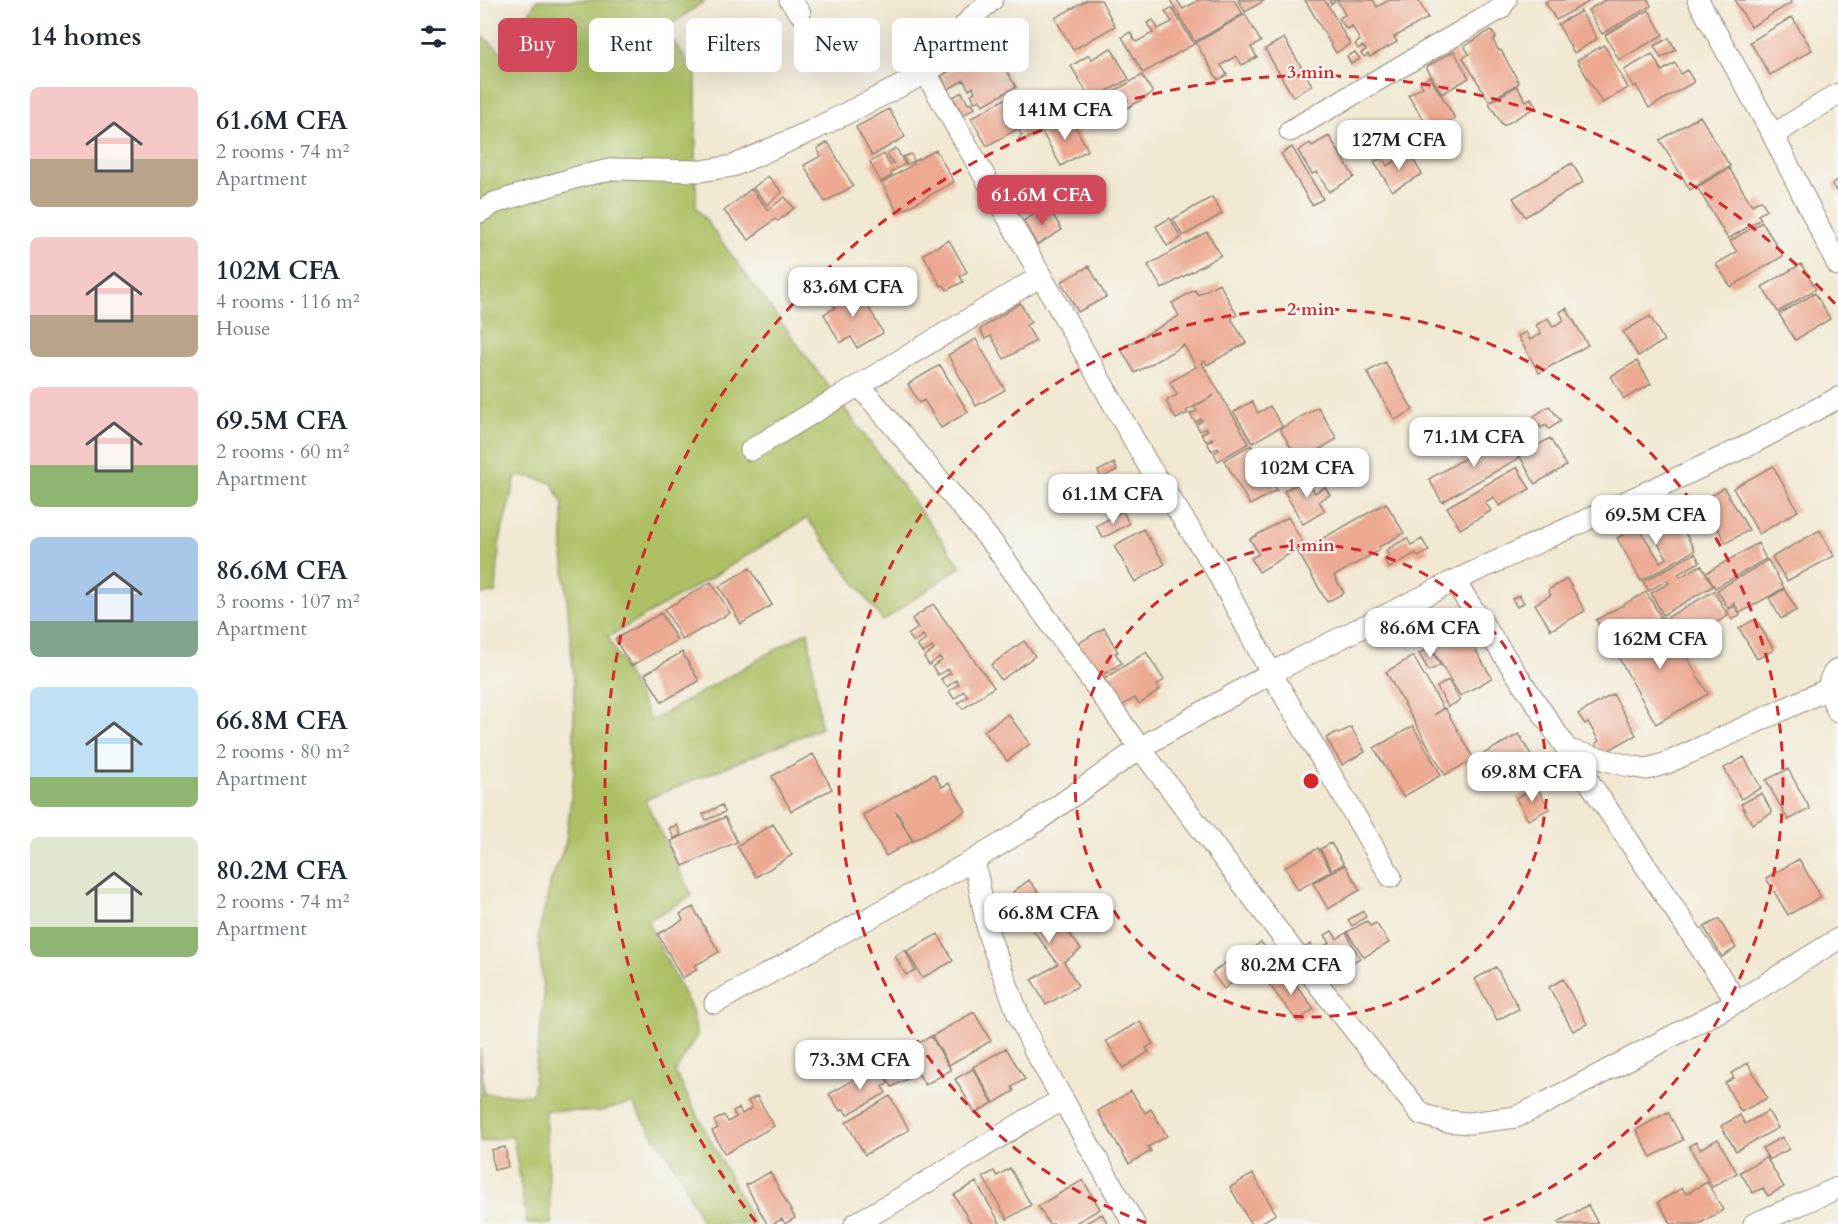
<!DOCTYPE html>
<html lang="en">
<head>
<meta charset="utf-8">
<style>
	body { margin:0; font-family:Cardo,serif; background:#f6f6f7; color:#1f2937; height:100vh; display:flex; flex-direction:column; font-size:22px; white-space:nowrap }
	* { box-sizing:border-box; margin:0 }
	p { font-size:20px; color:#747a83 }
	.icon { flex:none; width:33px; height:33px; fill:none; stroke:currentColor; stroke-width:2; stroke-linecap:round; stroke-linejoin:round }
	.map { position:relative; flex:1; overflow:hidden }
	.side { display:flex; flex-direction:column; background:#fff; width:480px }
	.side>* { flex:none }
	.banner { position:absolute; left:18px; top:18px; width:570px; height:54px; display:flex; gap:12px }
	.price { position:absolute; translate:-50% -51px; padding:0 14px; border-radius:12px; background:#fff; color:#222; font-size:20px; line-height:39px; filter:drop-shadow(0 2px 3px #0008) }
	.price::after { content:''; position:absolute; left:50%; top:36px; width:18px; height:14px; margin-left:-9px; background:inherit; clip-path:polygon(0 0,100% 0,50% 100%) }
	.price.selected { background:#d1495b; color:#fff }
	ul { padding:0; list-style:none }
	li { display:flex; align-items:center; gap:18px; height:150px; padding:0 30px }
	li span { display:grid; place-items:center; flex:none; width:168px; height:120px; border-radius:9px; color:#555 }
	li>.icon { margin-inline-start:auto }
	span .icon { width:72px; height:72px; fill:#fffc; stroke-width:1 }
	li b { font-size:26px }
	h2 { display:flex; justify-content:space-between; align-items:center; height:72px; padding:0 30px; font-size:26px }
	.pill { padding:0 21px; border-radius:9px; background:#fff; box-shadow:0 6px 24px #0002; font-size:21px; line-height:54px }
	.pill.selected { background:#d1495b; color:#fff }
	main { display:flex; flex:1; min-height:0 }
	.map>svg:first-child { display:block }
	.green { fill:#acc064; stroke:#747541; stroke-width:1.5 }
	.building { fill:#eca890 }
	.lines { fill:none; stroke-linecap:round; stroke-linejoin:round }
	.street-casing { stroke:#968978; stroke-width:23 }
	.street { stroke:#fff; stroke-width:21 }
	.ring { fill:none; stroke:#d62828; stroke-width:3; stroke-dasharray:10 8 }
	.centre { fill:#d62828; stroke:#f6f6f2; stroke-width:3 }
	.ring-label { font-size:18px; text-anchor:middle; font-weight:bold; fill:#d62828; stroke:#f6f6f2; stroke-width:4.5; stroke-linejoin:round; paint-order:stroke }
</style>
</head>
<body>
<main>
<section class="side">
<h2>14 homes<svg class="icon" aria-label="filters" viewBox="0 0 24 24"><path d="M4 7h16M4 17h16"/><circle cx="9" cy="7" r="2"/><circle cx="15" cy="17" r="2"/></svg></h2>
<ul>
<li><span style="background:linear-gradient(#f6c9c9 60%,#b9a48a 0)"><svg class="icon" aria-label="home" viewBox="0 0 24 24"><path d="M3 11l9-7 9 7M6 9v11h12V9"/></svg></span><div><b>61.6M CFA</b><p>2 rooms · 74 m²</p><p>Apartment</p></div></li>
<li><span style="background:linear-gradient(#f6c9c9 65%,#b9a48a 0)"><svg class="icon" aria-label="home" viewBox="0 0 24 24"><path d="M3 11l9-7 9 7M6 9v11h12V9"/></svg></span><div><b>102M CFA</b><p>4 rooms · 116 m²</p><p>House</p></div></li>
<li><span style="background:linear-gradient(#f6c9c9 65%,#8fb573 0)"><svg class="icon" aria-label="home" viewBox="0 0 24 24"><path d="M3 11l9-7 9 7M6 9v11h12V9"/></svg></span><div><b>69.5M CFA</b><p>2 rooms · 60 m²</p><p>Apartment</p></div></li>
<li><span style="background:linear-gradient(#a9c7e8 70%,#7fa58c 0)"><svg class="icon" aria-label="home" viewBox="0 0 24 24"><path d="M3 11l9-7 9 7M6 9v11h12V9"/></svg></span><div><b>86.6M CFA</b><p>3 rooms · 107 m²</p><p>Apartment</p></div></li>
<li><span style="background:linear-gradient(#bfe0f5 75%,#8fb573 0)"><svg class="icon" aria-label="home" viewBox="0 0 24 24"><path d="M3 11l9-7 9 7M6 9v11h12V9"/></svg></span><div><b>66.8M CFA</b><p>2 rooms · 80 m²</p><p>Apartment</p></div></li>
<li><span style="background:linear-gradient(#dfe7d0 75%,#8fb573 0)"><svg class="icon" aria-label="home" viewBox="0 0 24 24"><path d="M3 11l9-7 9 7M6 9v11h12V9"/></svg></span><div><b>80.2M CFA</b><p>2 rooms · 74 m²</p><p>Apartment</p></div></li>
</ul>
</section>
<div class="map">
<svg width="1358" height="1224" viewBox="0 0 1358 1224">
	<rect width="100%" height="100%" fill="#f6f6f2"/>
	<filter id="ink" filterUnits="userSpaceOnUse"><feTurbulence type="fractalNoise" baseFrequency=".0167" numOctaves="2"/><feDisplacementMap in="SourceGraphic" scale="12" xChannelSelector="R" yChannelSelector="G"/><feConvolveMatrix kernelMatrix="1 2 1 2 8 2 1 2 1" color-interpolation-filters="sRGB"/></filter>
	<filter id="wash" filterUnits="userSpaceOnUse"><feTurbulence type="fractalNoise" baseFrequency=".008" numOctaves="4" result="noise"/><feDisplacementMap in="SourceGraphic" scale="24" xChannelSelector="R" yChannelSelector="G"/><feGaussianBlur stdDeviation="1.35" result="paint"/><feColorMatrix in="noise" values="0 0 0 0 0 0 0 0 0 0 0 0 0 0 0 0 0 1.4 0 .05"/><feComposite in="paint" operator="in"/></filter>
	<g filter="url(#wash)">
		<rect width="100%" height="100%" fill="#f1e8d1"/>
		<!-- green -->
		<path class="green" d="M57 0H226L185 29 216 74V207L481 566 403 621 327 518 232 577 128 637 171 721 328 631 341 728 165 800 212 896 167 921 212 1010 217 1035 195 1072 274 1224H223L198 1171 152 1103 117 1112 65 1110 71 1224H47L33 1136 0 1142V1048L4 1094 52 1095 64 998 58 936 71 881 86 842 94 772V681L83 553V504L72 483 52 477 36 476 19 544 16 593 0 594V34L25 55Z"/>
		<g id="blocks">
			<!-- building -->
			<path class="building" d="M607 0H621L635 26 593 50 575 18Z
				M690 0H697L703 9 719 0H754L763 14 715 42Z
				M758 0H785L765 12Z
				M825 0H845L870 44 856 53Z
				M849 0H893L897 7 909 0H938L948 18 914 37 917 42 890 57 888 54 884 57 881 53 886 50 883 46 878 49 875 44 880 41 872 26 866 29 859 18 865 15 857 0 851 4Z
				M1069 0H1112L1076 20 1065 2Z
				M1125 0H1168L1171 6 1122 34 1108 10Z
				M1256 0H1310L1311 3 1271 27 1255 1Z
				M692 8 714 44 663 73 642 37 650 32 656 42 673 33 667 23 673 20 678 29 692 22 685 11Z
				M1169 10 1183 35 1139 60 1125 35Z
				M1101 11 1117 39 1094 53 1078 24Z
				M765 14 781 42 771 47 777 57 762 65 756 56 741 65 747 75 738 80 716 43Z
				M1312 17 1332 50 1290 75 1270 42Z
				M248 28 261 51 230 69 217 46Z
				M1011 30 1016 38 1013 40 1019 51 1021 50 1039 83 1009 101 983 58 989 54 984 46Z
				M804 38 832 85 813 97 785 49Z
				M1189 38 1196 50 1181 58 1174 46Z
				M1124 45 1148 88 1122 103 1097 60Z
				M513 47 536 87 503 105 500 100 495 102 491 94 495 92 493 87 489 90 484 80 468 89 461 76Z
				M631 48 649 79 611 100 591 66 609 55 612 59Z
				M974 51 989 78 962 94 946 67Z
				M875 52 880 59 871 64 867 56Z
				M1172 54 1182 71 1195 63 1201 74 1207 70 1214 82 1169 108 1156 85 1154 87 1144 70Z
				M662 75 673 93 625 121 614 103Z
				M950 77 975 118 951 132 928 95 943 87 940 82Z
				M1037 86 1046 101 1051 98 1056 107 1023 126 1009 103Z
				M482 92 488 104 492 102 495 108 483 115 473 97Z
				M537 92 554 120 507 146 491 118Z
				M409 109 425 137 392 156 376 127Z
				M1220 116 1250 166 1210 190 1180 140Z
				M590 117 608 150 581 166 562 132Z
				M554 121 560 132 541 142 539 138 542 136 539 130Z
				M849 136 874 177 849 192 837 172 832 174 818 151 830 143 832 146Z
				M348 142 373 186 345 202 324 165 341 156 337 149Z
				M812 147 843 199 832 205 801 154Z
				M416 148 425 164 411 172 412 175 401 182 390 162 404 154 410 165 413 163 407 153Z
				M456 150 474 182 418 213 402 183 434 164 433 162Z
				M929 153 942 174 912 191 894 162 902 157 907 166Z
				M431 154 434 161 427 165 423 157Z
				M1092 163 1103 182 1045 217 1033 198Z
				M1249 168 1272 205 1281 200 1287 210 1278 215 1281 219 1248 239 1217 187Z
				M288 176 302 192 287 205 273 188Z
				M1358 180V195L1352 184Z
				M271 189 288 210 305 197 314 208 298 221 295 219 269 240 244 211Z
				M732 197 742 214 703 236 693 219Z
				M568 206 582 230 557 245 543 221Z
				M690 218 701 238 687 246 676 226Z
				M1282 222 1303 256 1251 287 1236 264 1257 252 1250 241Z
				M727 232 741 255 682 289 668 265Z
				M469 240 487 272 480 276 483 282 467 290 464 285 461 286 443 254Z
				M1321 264 1336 289 1298 312 1282 287Z
				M609 266 626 297 598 312 581 282Z
				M739 283 757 315 751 318 766 343 727 365 725 361 722 363 769 443 738 461 734 453 739 450 738 448 732 451 727 443 733 439 732 438 726 441 721 434 728 430 726 428 720 431 716 424 722 421 721 419 715 422 710 414 717 411 714 407 734 395 706 411 708 413 696 419 686 401 697 395 690 382 716 367 704 345 655 373 641 349 699 316 692 303 715 290 718 295Z
				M376 285 403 333 377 348 371 337 360 343 344 314 355 308 350 299Z
				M1335 293 1350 319 1315 340 1299 314Z
				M540 303 551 322 546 325 556 341 524 359 511 336 505 339 500 329Z
				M1086 308 1108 345 1059 373 1038 336 1046 332 1050 340 1061 334 1056 325 1068 318 1073 327 1084 320 1080 312Z
				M1170 316 1184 341 1158 356 1143 332Z
				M496 339 525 390 496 406 468 355Z
				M1157 361 1171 384 1144 399 1131 376Z
				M905 362 933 410 915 420 887 372Z
				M460 365 488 412 461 428 444 400 439 403 428 384Z
				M772 401 778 413 790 406 802 426 772 443 754 412Z
				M1069 406 1081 421 1069 429 1066 425 1061 428 1053 417Z
				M838 407 857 439 819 461 800 429Z
				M1043 423 1051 434 1041 442 1033 430Z
				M1025 435 1039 458 962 502 949 479Z
				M1070 438 1086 466 1055 484 1036 449 1052 440 1055 447Z
				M771 445 797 490 770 505 744 460Z
				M634 463 637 470 621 478 618 471Z
				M1293 466 1318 511 1279 534 1253 488Z
				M1037 467 1050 489 1019 506 1014 497 1005 502 1011 511 980 529 967 507Z
				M836 473 839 479 830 485 835 493 845 487 850 495 839 501 845 511 823 524 804 491Z
				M1244 488 1269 530 1246 543 1222 501Z
				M906 503 924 533 899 547 900 550 854 576 864 593 847 602 818 552Z
				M1190 507 1215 550 1161 581 1137 538 1158 526 1180 562 1187 558 1171 531 1182 526 1176 515Z
				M643 511 649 524 623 538 616 526Z
				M808 517 824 545 779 572 771 558 779 554 770 539Z
				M663 529 685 564 655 582 634 546Z
				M1340 530 1354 556 1307 581 1292 557Z
				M927 538 931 545 942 539 949 551 938 557 936 553 909 568 904 559 909 556 906 550Z
				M1278 543 1286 559 1235 588 1226 573Z
				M1215 553 1220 562 1198 574 1200 577 1221 565 1233 586 1183 615 1171 593 1189 583 1187 580 1169 591 1163 582Z
				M1288 560 1304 588 1260 613 1254 603 1248 608 1237 590Z
				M270 568 292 605 261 624 239 586Z
				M1087 579 1105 611 1071 630 1055 604 1071 595 1068 590Z
				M231 582 250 613 202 640 185 609Z
				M1304 589 1317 610 1301 619 1289 598Z
				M1234 591 1248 616 1202 642 1188 617Z
				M1166 592 1181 617 1131 645 1116 620Z
				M1039 595 1044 603 1037 607 1032 599Z
				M453 604 514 687 483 709 478 703 488 696 484 691 474 699 469 691 479 684 476 680 467 687 461 679 471 673 468 669 458 675 452 667 462 660 460 657 449 665 444 657 454 650 452 647 443 653 437 646 446 640 443 635 434 642 428 635 438 628 432 619Z
				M1255 606 1260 615 1252 620 1247 610Z
				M181 613 197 640 151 666 135 639Z
				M1184 617 1228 694 1176 724 1132 646Z
				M1276 619 1294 650 1277 659 1259 628Z
				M624 628 638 652 635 653 642 663 613 681 592 647Z
				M983 629 1012 678 980 696 951 647Z
				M544 641 555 656 521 680 511 665Z
				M950 647 960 665 949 671 939 654Z
				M202 652 219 681 182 702 165 674Z
				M666 652 684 680 677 685 680 690 659 704 655 698 641 706 624 679Z
				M933 656 963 708 954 715 965 708 994 759 1039 734 1051 755 1003 782 991 761 965 775 906 672Z
				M968 680 980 701 968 707 957 687Z
				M1133 694 1156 735 1122 754 1116 743 1119 741 1108 722 1105 724 1098 714Z
				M528 714 550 744 527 761 504 731Z
				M933 726 961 775 923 797 894 748Z
				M871 727 885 752 862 765 846 738 857 732 858 734Z
				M333 754 352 789 311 811 292 776Z
				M1264 757 1281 788 1261 799 1244 768Z
				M1308 769 1330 809 1308 820 1286 780Z
				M454 774 462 787 469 783 486 811 433 841 417 812H416L432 841 406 856 383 815Z
				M1057 787 1069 809 1048 820 1036 798Z
				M1282 793 1292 813 1272 824 1261 804Z
				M242 805 245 812 226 820 223 814Z
				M245 817 257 842 203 866 191 841Z
				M293 824 312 855 276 877 257 846Z
				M197 825 201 835 194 838 189 828Z
				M851 843 864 864 852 870 840 849Z
				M838 848 851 871 818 890 805 867Z
				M1319 859 1341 897 1308 915 1286 878Z
				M865 865 880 890 848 909 833 883Z
				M549 880 601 949 584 962 598 986 566 1005 552 980 578 964 542 915 548 912 533 892Z
				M213 907 239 952 214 966 217 970 202 978 178 934 203 920 200 914Z
				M883 911 886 917 872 926 868 920Z
				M1239 919 1256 948 1242 957 1224 927Z
				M887 921 890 926 896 923 909 943 884 957 867 932Z
				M852 931 857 939 866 933 880 958 843 980 824 948 831 944 835 951 850 943 845 935Z
				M458 934 473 961 442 978 427 951Z
				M781 942 801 967 785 979 765 954Z
				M425 950 435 970 426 975 415 956Z
				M756 955 761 962 753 967 761 976 744 989 732 973Z
				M1016 967 1039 1009 1017 1020 995 979Z
				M805 970 834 1009 817 1021 788 983Z
				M1083 979 1107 1024 1093 1031 1069 987Z
				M494 1012 511 1041 469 1065 452 1036Z
				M660 1021 673 1044 666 1048 669 1052 643 1068 626 1041Z
				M451 1036 471 1070 445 1085 438 1073 412 1087 400 1066Z
				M526 1048 545 1079 532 1087 534 1091 514 1103 493 1067Z
				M1268 1063 1287 1098 1261 1112 1245 1083 1254 1078 1251 1073Z
				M398 1066 408 1083 403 1087 406 1093 367 1115 364 1109 360 1111 349 1094Z
				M493 1069 513 1103 495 1113 475 1079Z
				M651 1091 665 1113 671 1109 687 1136 668 1147 671 1151 649 1164 618 1111Z
				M277 1096 294 1126 245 1154 232 1131 238 1128 234 1121 244 1115 248 1122 256 1117 253 1111 259 1108 262 1114 272 1108 268 1101Z
				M410 1096 429 1130 385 1155 366 1122Z
				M1288 1111 1298 1128 1256 1151 1241 1126 1260 1115 1265 1124Z
				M1188 1112 1203 1140 1171 1157 1156 1130Z
				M1302 1137 1309 1149 1289 1160 1282 1148Z
				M1238 1139 1257 1173 1232 1187 1209 1146 1216 1142 1220 1149Z
				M25 1147 28 1167 14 1170 11 1150Z
				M1286 1157 1304 1187 1288 1196 1283 1188 1273 1193 1260 1172Z
				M530 1168 551 1205 527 1219 503 1177 514 1171 517 1176Z
				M290 1172 315 1218 305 1224 302 1219 293 1224H287L266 1185Z
				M773 1174 796 1214 779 1224H771L750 1187Z
				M603 1180 620 1209 594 1224H569L558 1206Z
				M496 1182 520 1223 518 1224H491L474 1195Z
				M1227 1182 1243 1210 1219 1224H1191L1178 1202 1202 1188 1206 1194Z
				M1108 1205 1118 1224H1079L1078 1222Z
				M622 1214 628 1224H604Z"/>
		</g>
	</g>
	<g filter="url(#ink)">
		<use href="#blocks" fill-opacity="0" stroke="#968978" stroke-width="1.5"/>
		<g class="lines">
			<!-- street casing -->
			<g class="street-casing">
				<path id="street" d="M310 0 320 13
					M1218 0 1293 135 1358 265
					M446 73 667 463 735 568 791 673 911 877
					M810 131 1020 9 1026 0
					M1293 135 1358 94
					M0 212 14 203 101 176 134 169 221 171 253 166 331 131 446 73 460 63 472 40 491 18 512 0
					M379 385 515 546 660 748 842 989 941 1114 964 1121 989 1123 1036 1117 1069 1101 1257 1002 1358 939
					M271 450 561 276
					M974 581 1257 1002
					M1358 669C1342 683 1351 696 1358 712
					M1088 750 1149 766 1167 769 1187 763 1348 689
					M494 860 509 936 538 1014 555 1051 654 1224
					M235 1003 494 860 547 828 660 748 791 673 974 581 1269 445 1358 398
					M375 1224 426 1195 561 1111 583 1100
					M1274 1224 1358 1188"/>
			</g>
			<!-- street -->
			<use href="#street" class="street"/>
		</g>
	</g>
	<!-- distance rings -->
	<g class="ring">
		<circle cx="831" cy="781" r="236"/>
		<path d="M666 1223A472 472 0 1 1 996 1223"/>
		<path d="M276 1222A709 709 0 0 1 1358 307"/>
	</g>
	<circle cx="831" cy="781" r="9" class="centre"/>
	<g class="ring-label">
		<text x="831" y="78">3 min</text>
		<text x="831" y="315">2 min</text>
		<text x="831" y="551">1 min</text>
	</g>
</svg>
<b class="price" style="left:585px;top:141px">141M CFA</b>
<b class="price" style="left:919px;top:171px">127M CFA</b>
<b class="price selected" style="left:562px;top:226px">61.6M CFA</b>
<b class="price" style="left:373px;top:318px">83.6M CFA</b>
<b class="price" style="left:994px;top:468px">71.1M CFA</b>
<b class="price" style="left:827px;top:499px">102M CFA</b>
<b class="price" style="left:633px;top:525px">61.1M CFA</b>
<b class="price" style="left:1176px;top:546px">69.5M CFA</b>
<b class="price" style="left:950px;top:659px">86.6M CFA</b>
<b class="price" style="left:1180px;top:670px">162M CFA</b>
<b class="price" style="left:1052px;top:803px">69.8M CFA</b>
<b class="price" style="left:569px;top:944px">66.8M CFA</b>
<b class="price" style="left:811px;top:996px">80.2M CFA</b>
<b class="price" style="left:380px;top:1091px">73.3M CFA</b>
<div class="banner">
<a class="pill selected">Buy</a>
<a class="pill">Rent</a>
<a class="pill">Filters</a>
<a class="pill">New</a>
<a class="pill">Apartment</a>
</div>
</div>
</main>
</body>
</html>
